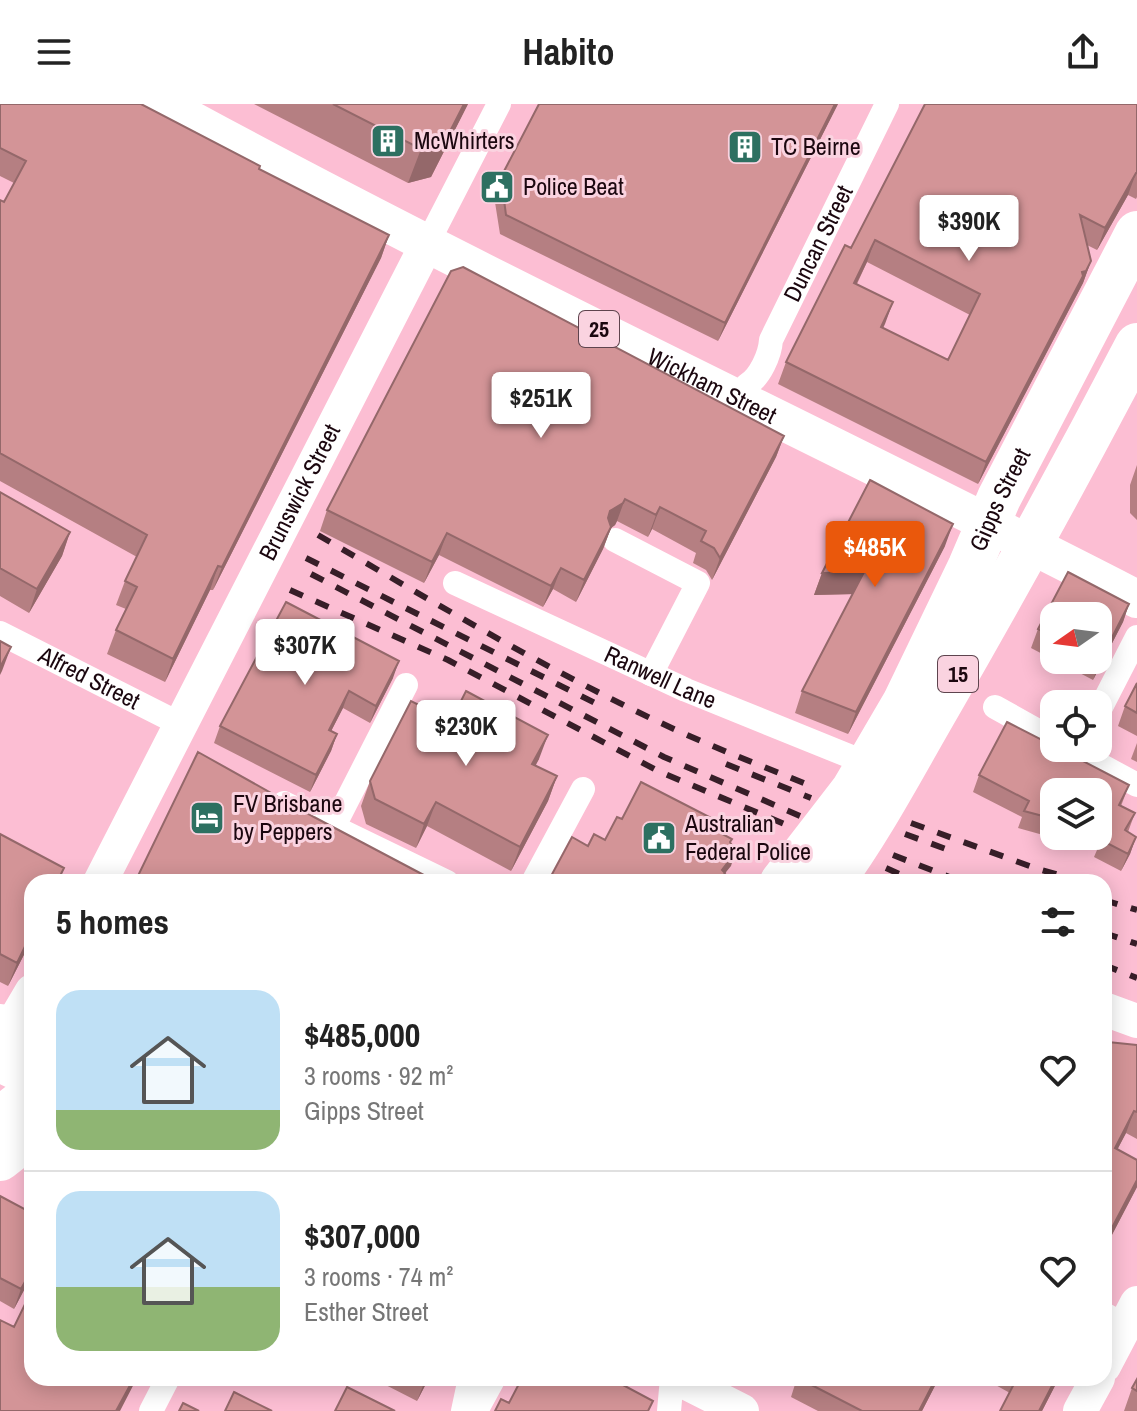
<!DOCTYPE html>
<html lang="en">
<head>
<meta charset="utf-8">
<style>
	body { margin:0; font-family:"Archivo Narrow",sans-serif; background:#f2f2f2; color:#222; height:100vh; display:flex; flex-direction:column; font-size:30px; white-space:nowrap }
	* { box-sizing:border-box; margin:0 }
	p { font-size:26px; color:#767676 }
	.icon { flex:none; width:44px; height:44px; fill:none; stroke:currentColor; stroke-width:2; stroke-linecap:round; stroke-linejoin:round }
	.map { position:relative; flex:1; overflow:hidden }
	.side { position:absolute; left:24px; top:770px; width:1088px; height:512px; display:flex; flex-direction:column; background:#fff; border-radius:24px; box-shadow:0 4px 20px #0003 }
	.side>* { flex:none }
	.needle { width:52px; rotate:256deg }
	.buttons { position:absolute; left:1040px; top:498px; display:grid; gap:16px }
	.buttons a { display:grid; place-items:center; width:72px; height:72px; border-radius:16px; background:#fff; box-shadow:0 4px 20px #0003; font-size:40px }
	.price { position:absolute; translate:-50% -68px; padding:0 18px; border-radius:8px; background:#fff; color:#222; font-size:26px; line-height:52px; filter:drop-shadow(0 2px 4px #0008) }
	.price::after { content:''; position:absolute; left:50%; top:48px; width:24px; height:18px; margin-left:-12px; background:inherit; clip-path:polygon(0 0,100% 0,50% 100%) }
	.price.selected { background:#ea580c; color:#fff }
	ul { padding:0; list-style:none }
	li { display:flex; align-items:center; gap:24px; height:200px; padding:0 32px }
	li+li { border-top:2px solid #e0e0e0 }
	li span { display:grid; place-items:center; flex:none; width:224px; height:160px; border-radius:24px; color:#555 }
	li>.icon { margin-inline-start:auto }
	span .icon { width:96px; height:96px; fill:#fffc; stroke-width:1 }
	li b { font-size:34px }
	h2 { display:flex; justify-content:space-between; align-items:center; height:96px; padding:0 32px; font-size:34px }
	header { display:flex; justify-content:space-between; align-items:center; height:104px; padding:0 32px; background:#fff; font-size:36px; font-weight:700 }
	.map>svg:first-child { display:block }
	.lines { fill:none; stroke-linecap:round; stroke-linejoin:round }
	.street { stroke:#fff; stroke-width:24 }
	.secondary { stroke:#fff; stroke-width:34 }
	.primary { stroke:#fff; stroke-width:38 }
	.highway { stroke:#fff; stroke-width:44 }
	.rail { stroke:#371e28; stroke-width:6; stroke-dasharray:14 14; stroke-linecap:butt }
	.wall { fill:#b57f82; fill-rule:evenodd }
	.shaded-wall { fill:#94686a }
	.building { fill:#d39497; stroke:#94686a; stroke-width:2; fill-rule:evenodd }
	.labels { text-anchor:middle; stroke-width:6; stroke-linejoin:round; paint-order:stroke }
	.shield { fill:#fad3e0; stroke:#5e444e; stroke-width:2 }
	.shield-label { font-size:22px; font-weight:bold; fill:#1b070f }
	.poi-label { font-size:24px; fill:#1b070f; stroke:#fad3e0; text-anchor:start }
	.street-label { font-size:24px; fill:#1b070f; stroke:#fad3e0 }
</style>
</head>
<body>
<header><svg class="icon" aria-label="menu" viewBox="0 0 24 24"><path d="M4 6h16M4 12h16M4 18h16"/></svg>Habito<svg class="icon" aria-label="share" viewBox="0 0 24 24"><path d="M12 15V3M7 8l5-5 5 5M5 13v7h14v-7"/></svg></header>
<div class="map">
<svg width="1137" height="1307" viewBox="0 0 1137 1307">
	<rect width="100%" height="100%" fill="#fcbed3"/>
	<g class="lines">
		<!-- street -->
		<g class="street">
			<path d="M427 140 499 0"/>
			<path id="s1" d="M747 281C760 273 770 251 771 236L887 0"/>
			<path d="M615 436 698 479 651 570"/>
			<path id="s2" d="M455 479 686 586 869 660"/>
			<path id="s3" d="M0 529 180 620"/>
			<path d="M995 603 1054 636"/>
			<path d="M1098 609 1137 533"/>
			<path d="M1069 644 1137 681"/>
			<path d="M284 699 447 778"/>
			<path d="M334 722 406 581"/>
			<path d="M533 778 583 685"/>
			<path d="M1104 1210 1125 1222"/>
			<path d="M151 1307 168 1274"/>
			<path d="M463 1307 470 1274"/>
			<path d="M476 1307 494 1274"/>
			<path d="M669 1307 672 1274"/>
		</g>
		<!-- secondary -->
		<g class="secondary">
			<path id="s4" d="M100 778 427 140"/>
			<path d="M1104 905 1137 917"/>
			<path d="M0 941 32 887"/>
			<path d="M1104 1262 1137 1199"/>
			<path d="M677 1274 742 1307"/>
			<path d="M1080 1307 1098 1274"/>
		</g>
		<!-- primary -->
		<path class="primary" id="s5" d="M162 0C482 175 813 328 1137 495"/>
		<!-- highway -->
		<g class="highway">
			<path id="s6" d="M782 778 853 686 904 599 970 462 999 394 1137 129"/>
			<path d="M832 778C873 722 905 660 940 600 1008 482 1074 362 1137 241"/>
			<path d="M0 922 32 936"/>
			<path d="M0 956 32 971"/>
			<path d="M0 1015 32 990"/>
			<path d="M0 1055 32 1030"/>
		</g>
		<!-- rail -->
		<path class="rail" d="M318 431C435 499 552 569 676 626 722 647 770 665 816 684
			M306 454 599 601
			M311 470 664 653 800 712
			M290 486 448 556 658 667 794 724
			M726 660 811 694
			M911 719 1035 764 1083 778
			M905 730 954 748
			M893 751 962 778
			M886 764 917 778
			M1104 796 1137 806
			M1104 829 1137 840
			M1104 861 1137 874"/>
	</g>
	<!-- wall -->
	<path class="wall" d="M0 0 259 65 389 131 381 154 213 486H210L165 578 107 550 116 526 126 505 116 501 125 477 137 453 0 377V96L4 98 14 79 0 72Z
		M254 0H468L431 73 408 79Z
		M838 0 718 237 500 130 494 92 501 73Z
		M1137 0V93L1136 95 1128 91 1097 146 1087 141 1091 157 1083 179 978 380 778 280 786 258 851 144ZM867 158 970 211 948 256 883 224 857 180Z
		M784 332 776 353 712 476 706 466 693 459 696 449 652 425 648 433 617 417 615 421 611 424 603 445 576 498 553 485 543 503 439 451 424 479 320 427 327 406Z
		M1137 361V416L1130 409V381Z
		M0 388 70 428 62 452 29 509 0 492Z
		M945 442 848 630 795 609 802 587 853 490 814 491 822 469Z
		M1068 468 1129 500 1123 518 1093 576 1055 556H1098V512H1054V556L1031 544 1038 525Z
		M393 574 370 619 343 604 331 627 337 630 331 647 310 688 214 639 220 622Z
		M1137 579V632L1118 622 1125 602Z
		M451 617 539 655 535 661 557 672 548 697 511 767 427 722 416 744 366 720 361 702 370 677Z
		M1007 618 1054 642V644H1058L1129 681 1121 702 1135 709 1128 728 1136 733 1130 750 1121 767 1094 753 1097 746 1018 724 1022 713 973 688 979 671ZM1054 688H1098V732H1054Z
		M1137 639V658L1131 655Z
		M0 730 64 764 59 778H32V835L8 882 0 878Z
		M1104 936 1108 938 1137 941V1035L1126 1029 1117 1046 1137 1083 1104 1146Z
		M0 1092 32 1109V1171L14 1205 0 1197Z
		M372 1274H429L417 1297Z
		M797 1274H939L922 1307H818L791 1293Z
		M983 1274H1059L1042 1307Z
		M1137 1275V1307H1124L1132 1284Z"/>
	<!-- shaded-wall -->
	<path class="shaded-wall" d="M464 0H468L431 73 408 79 421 45Z
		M835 0H838L718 237 725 219Z
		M1136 69 1128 91 1097 146 1105 124Z
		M389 131 381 154 213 486 222 463Z
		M875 136 867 158 846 201 854 179Z
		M1091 157 1083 179 978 380 986 358 1082 168Z
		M893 198 885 220 873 245 881 223Z
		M784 332 776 353 712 476 720 454Z
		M625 395 617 417 615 421 611 424 603 445 576 498 610 407Z
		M660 403 652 425 648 433 656 411Z
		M953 420 945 442 848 630 856 608Z
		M70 428 62 452 29 509 37 485Z
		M447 429 439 451 424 479 432 458Z
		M218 462 210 486 165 578 173 555Z
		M561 464 553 485 543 503 551 482Z
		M864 468 856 490 814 491 822 469Z
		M1129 500 1123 518 1093 576 1100 557Z
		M11 543 2 567 0 571V563Z
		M399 557 393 574 370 619 376 602Z
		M349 587 343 604 323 643 329 626Z
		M337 630 331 647 310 688 316 671Z
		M548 631 539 655 524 684 532 660Z
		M557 672 548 697 511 767 520 743Z
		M436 698 427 722 416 744 424 720Z
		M1136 733 1130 750 1121 767 1128 750Z
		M734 745 730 755 735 749 731 762 722 773 725 769 722 778H718L722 766Z
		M32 828V835L8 882 17 859Z
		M1134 1007 1126 1029 1106 1067 1115 1044Z
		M1137 1076V1083L1104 1146V1139Z
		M32 1165V1171L14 1205 21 1185Z
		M134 1274H137L120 1307H116Z
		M426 1274H429L417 1297Z
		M936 1274H939L922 1307H919Z
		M1056 1274H1059L1042 1307H1039Z"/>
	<!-- building -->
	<path class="building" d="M0 0H141L260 62 259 65 389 131 222 463 218 462 173 555 116 526 137 483 125 477 147 431 0 349V96L4 98 26 57 0 44Z
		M333 0H464L444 39 421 45Z
		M539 0H835L725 219 506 111 501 73Z
		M925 0H1137V69H1136L1105 124 1080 111 1091 157 1086 167 1082 168 1083 172 986 358 786 258 845 141 851 144ZM875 136 980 190 948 256 881 223 893 198 854 179Z
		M463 163 784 332 720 454 714 444 701 437 706 427 660 403 656 411 625 395 623 399 610 407 608 414 611 423 584 476 561 464 551 482 447 429 432 458 327 406 451 167Z
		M870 376 953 420 856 608 802 587 864 468 822 469Z
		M0 388 70 428 37 485 0 464Z
		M1068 468 1129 500 1100 557 1097 556H1098V512H1054V533L1038 525Z
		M286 498 399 557 376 602 349 587 329 626 337 630 316 671 220 622Z
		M0 537 11 543 0 563Z
		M1137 579V609L1125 602Z
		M466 587 548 631 532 660 557 672 520 743 436 698 424 720 375 695 370 677 411 597 451 617Z
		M1007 618 1054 642V644H1058L1129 681 1119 701 1135 709 1125 726 1136 733 1128 750 1101 736 1104 729 1098 728V688H1054V715L1024 707 1029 697 979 671Z
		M198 648 314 713 437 778H135Z
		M641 678 717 717 713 725 732 735 730 738 734 745 732 747 735 749 722 766 725 769 718 778H558L550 774 572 733 588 742 594 730 605 736 617 713 622 715Z
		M0 730 64 764 57 778H32V828L17 859 0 850Z
		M1104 936 1108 938 1137 941V1008L1134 1007 1115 1044 1137 1056V1076L1104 1139Z
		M0 1092 32 1109V1165L21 1185 0 1174Z
		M29 1192 32 1194V1274H134L116 1307H0V1216L14 1223Z
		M522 1274H610L653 1297 648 1307H495L501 1295 509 1299Z
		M798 1274H936L919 1307H862Z
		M1017 1274H1056L1039 1307H1000Z
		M1137 1275V1287L1132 1284Z
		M347 1283 395 1307H335Z
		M234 1288 272 1307H225Z
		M183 1299 199 1307H179Z"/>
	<!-- icons -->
	<defs>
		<g id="building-square" transform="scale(1.8)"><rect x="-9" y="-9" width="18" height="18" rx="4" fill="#2d7061" stroke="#fad3e0"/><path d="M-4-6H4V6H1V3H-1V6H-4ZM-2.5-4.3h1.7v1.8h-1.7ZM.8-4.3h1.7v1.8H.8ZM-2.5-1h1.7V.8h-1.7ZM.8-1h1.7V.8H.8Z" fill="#fff"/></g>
		<g id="civic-square" transform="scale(1.8)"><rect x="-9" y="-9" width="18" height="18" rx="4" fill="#2d7061" stroke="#fad3e0"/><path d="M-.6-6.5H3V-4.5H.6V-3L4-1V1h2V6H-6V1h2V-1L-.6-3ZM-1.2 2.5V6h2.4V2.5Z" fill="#fff"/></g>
		<g id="hotel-square" transform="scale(1.8)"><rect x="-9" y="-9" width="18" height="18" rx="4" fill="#2d7061" stroke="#fad3e0"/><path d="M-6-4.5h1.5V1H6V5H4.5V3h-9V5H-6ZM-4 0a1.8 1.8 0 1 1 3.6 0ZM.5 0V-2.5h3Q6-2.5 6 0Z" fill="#fff"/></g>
	</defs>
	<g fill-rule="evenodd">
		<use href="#building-square" x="388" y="37"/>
		<use href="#building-square" x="745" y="43"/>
		<use href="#civic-square" x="497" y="83"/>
		<use href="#hotel-square" x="207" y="714"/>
		<use href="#civic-square" x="659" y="734"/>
	</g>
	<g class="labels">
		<!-- shield labels -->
		<g class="shield">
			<rect x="579" y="207" width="40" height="36" rx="6"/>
			<rect x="938" y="552" width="40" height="36" rx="6"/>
		</g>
		<g class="shield-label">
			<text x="599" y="233">25</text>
			<text x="958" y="578">15</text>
		</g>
		<!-- poi labels -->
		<g class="poi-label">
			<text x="414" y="45">McWhirters</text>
			<text x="771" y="51">TC Beirne</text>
			<text x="523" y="91">Police Beat</text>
			<text x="233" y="708">FV Brisbane<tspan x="233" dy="28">by Peppers</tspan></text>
			<text x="685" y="728">Australian<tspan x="685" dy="28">Federal Police</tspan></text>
		</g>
		<!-- street labels -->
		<g class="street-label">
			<text dy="8" stroke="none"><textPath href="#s1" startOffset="160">Duncan Street</textPath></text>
			<text dy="8" stroke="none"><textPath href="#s5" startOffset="618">Wickham Street</textPath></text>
			<text dy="8" stroke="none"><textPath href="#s4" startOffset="438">Brunswick Street</textPath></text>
			<text dy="8" stroke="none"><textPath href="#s6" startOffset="442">Gipps Street</textPath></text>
			<text dy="8" stroke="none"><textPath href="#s2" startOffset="226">Ranwell Lane</textPath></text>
			<text dy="8" stroke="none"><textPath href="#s3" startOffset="100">Alfred Street</textPath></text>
		</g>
	</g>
</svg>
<div class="buttons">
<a><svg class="needle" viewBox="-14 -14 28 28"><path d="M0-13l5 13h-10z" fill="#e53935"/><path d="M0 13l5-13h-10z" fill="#767676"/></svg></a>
<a><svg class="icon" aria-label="locate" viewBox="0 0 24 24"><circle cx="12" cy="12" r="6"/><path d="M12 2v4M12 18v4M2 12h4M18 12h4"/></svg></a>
<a><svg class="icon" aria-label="layers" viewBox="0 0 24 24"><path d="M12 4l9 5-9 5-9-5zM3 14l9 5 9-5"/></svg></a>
</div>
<b class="price" style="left:969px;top:159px">$390K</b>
<b class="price" style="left:541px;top:336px">$251K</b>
<b class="price selected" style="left:875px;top:485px">$485K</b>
<b class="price" style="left:305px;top:583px">$307K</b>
<b class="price" style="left:466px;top:664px">$230K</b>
<section class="side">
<h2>5 homes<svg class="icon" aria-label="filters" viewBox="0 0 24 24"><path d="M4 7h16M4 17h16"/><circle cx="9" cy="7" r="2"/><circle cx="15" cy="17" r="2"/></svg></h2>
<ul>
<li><span style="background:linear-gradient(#bfe0f5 75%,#8fb573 0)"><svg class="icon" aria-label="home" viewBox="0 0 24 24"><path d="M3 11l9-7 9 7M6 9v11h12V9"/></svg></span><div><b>$485,000</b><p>3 rooms · 92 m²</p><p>Gipps Street</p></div><svg class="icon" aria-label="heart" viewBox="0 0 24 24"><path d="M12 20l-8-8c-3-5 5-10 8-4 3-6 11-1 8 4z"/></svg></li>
<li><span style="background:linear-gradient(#bfe0f5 60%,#8fb573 0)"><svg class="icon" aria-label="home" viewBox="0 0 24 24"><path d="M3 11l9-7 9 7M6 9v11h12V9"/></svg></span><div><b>$307,000</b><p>3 rooms · 74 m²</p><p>Esther Street</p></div><svg class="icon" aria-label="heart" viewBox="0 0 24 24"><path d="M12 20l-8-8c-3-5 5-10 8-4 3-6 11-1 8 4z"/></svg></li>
</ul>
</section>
</div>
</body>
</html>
